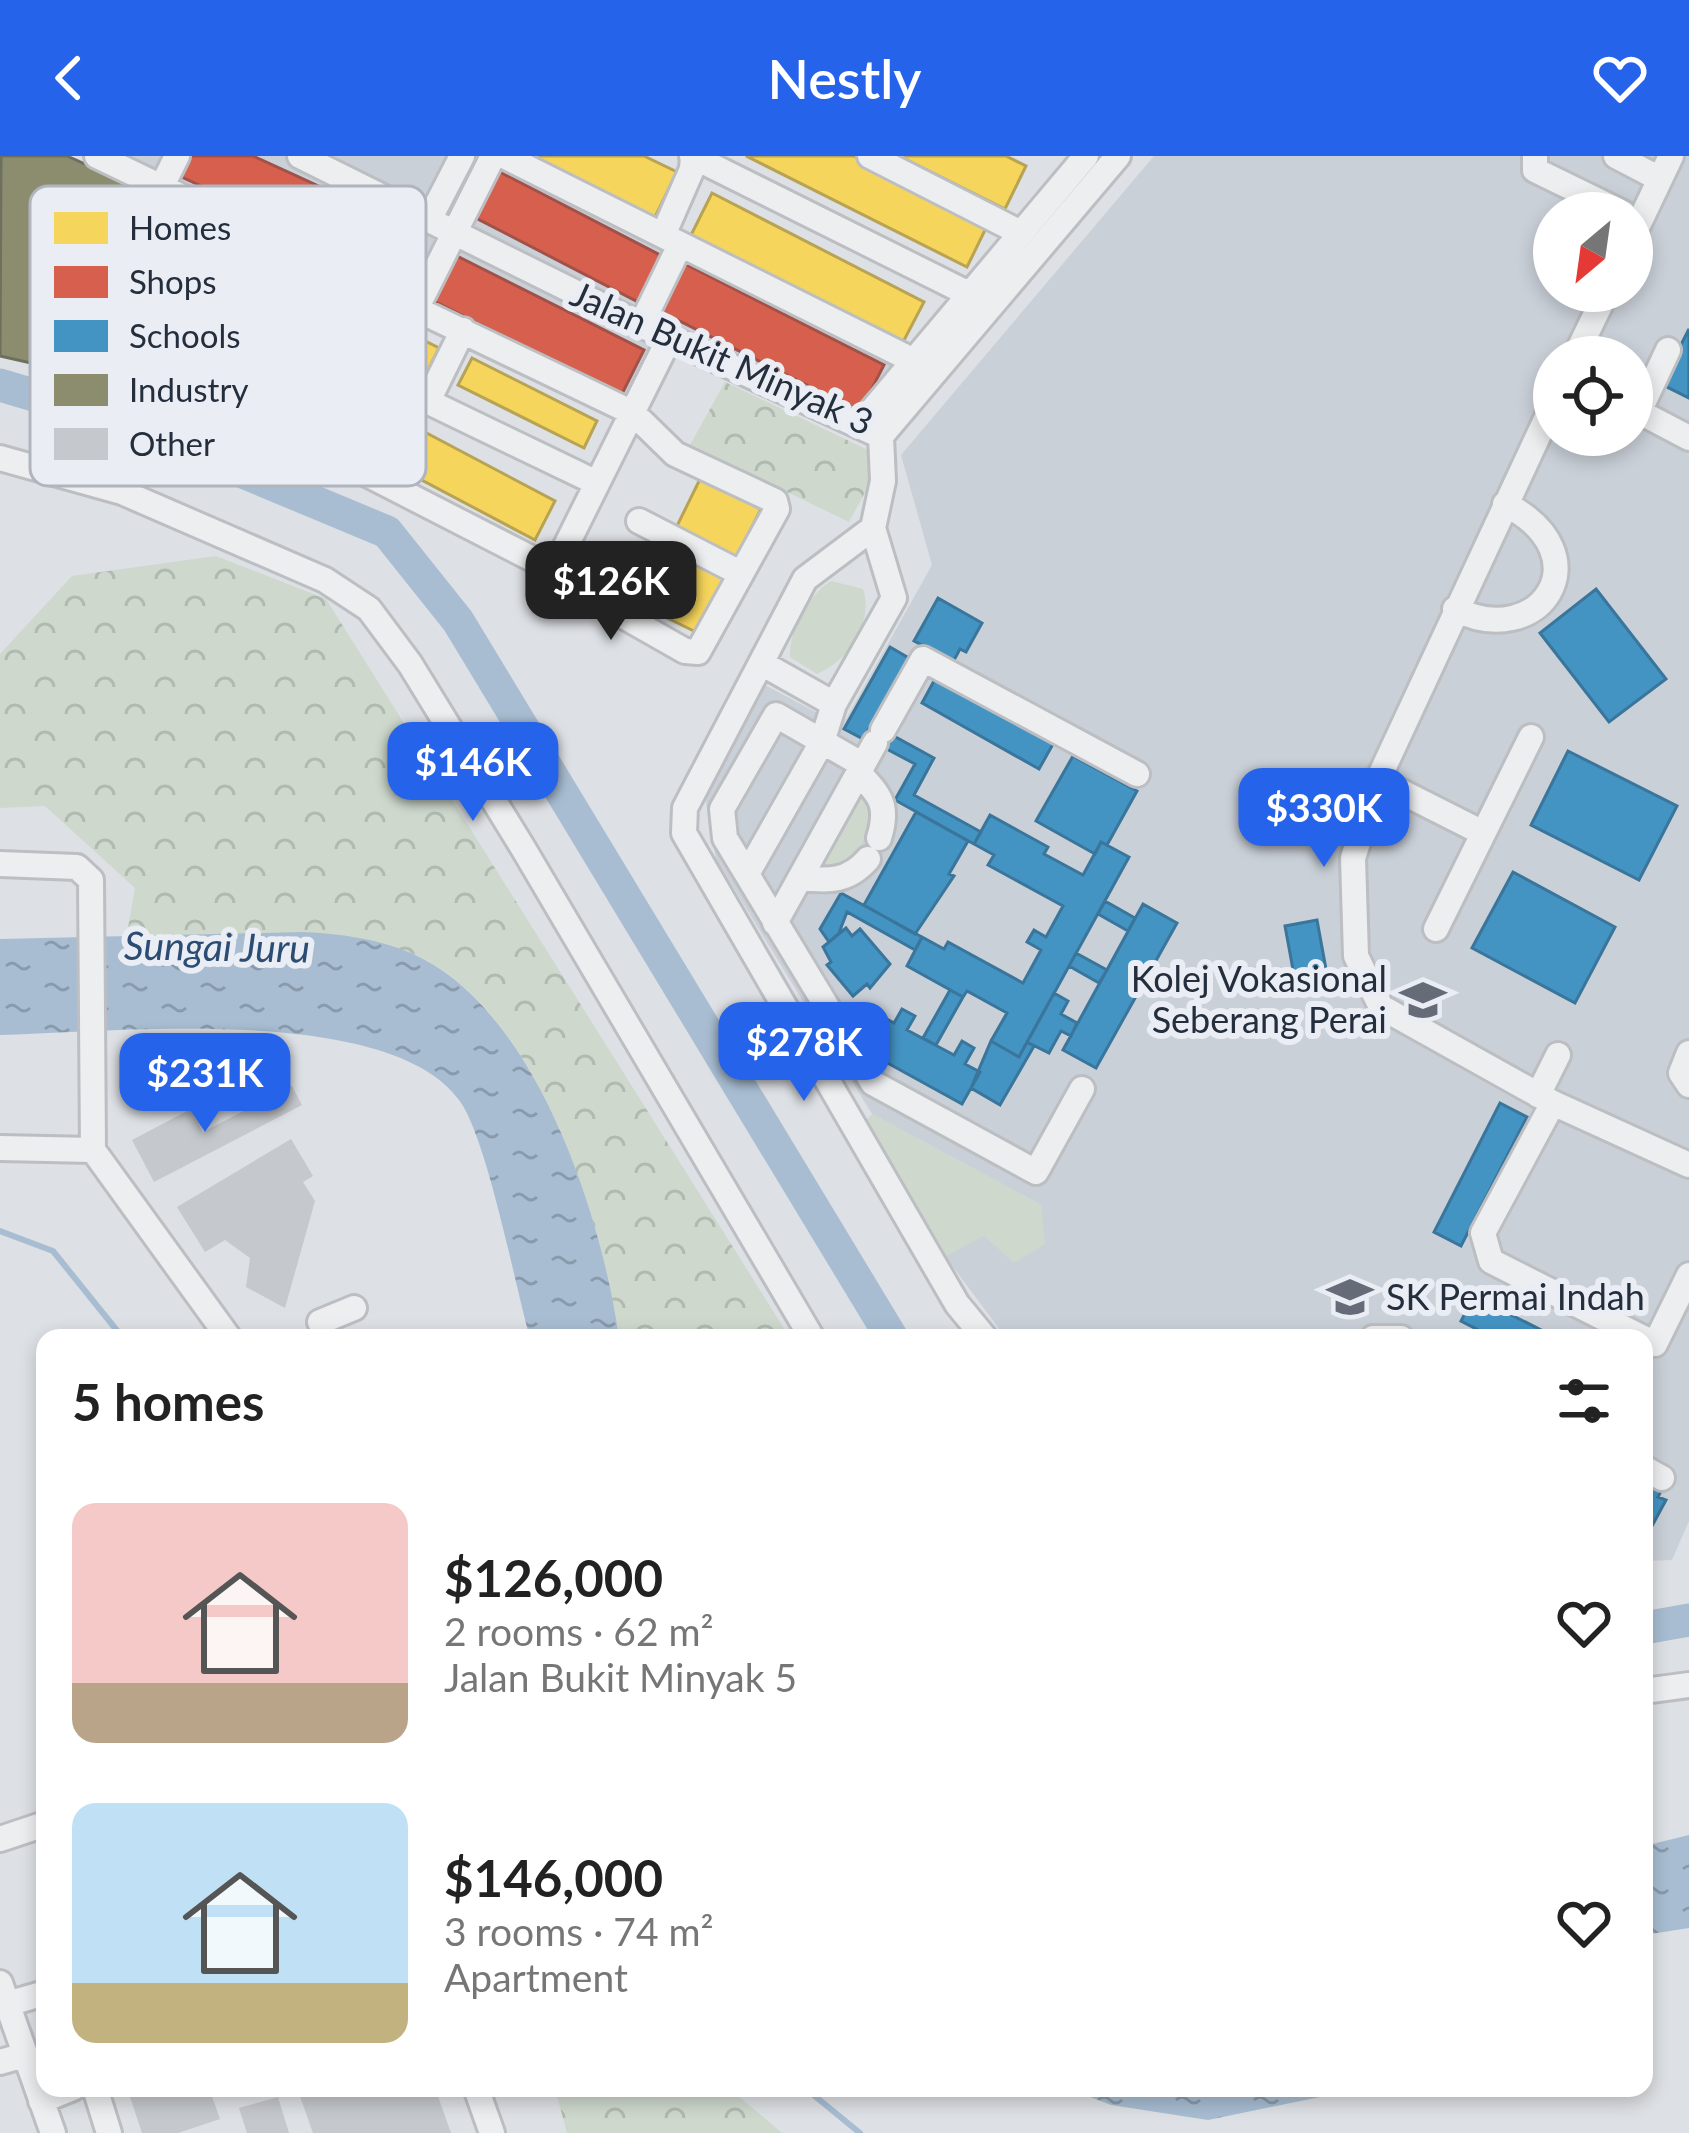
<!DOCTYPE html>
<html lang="en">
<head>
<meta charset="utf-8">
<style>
	body { margin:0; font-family:Lato,sans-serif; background:#f2f2f2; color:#222; height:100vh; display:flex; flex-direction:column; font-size:45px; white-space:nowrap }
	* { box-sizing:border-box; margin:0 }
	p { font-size:39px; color:#767676 }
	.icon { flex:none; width:66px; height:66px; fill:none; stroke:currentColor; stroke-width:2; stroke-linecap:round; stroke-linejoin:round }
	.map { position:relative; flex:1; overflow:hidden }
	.panel { position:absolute; left:36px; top:1173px; width:1617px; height:768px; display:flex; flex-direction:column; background:#fff; border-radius:24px; box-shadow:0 6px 18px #0003 }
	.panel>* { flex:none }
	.needle { width:78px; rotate:209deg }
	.controls { position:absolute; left:1533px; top:36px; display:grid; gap:24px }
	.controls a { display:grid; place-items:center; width:120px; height:120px; border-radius:50%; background:#fff; box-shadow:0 6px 18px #0003; font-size:60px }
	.price { position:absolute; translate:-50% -102px; padding:0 27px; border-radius:24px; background:#2563eb; color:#fff; font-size:39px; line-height:78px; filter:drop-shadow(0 3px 6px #0008) }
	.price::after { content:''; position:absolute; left:50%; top:72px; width:36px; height:27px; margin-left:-18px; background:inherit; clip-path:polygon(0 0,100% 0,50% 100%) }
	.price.selected { background:#222; color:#fff }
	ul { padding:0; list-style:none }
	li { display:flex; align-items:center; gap:36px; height:300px; padding:0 36px }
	li span { display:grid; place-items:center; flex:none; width:336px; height:240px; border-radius:24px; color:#555 }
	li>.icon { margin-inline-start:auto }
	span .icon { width:144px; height:144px; fill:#fffc; stroke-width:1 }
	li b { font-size:51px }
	h2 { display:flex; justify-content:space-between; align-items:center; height:144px; padding:0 36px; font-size:51px }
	header { display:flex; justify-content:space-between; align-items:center; height:156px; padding:0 36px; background:#2563eb; color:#fff; font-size:54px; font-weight:600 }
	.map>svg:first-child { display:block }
	.built { fill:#cad0d8; fill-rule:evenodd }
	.green { fill:#ced8cd }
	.forest { fill:url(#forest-crowns) }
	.water { fill:url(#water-ripples) }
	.homes { fill:#f6d55c; stroke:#b7a353; stroke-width:3 }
	.shops { fill:#d6604d; stroke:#a15148; stroke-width:3 }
	.schools { fill:#4393c3; stroke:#3a759b; stroke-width:3 }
	.industry { fill:#8c8c6e; stroke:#6d705f; stroke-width:3 }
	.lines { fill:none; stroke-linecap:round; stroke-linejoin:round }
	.stream { stroke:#a8bdd2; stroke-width:6 }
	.river { stroke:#a8bdd2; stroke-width:33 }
	.building { fill:#c5c8cc }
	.minor-casing { stroke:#bcbec2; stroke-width:30 }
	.minor { stroke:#edeef0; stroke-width:24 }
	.labels { text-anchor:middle; stroke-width:12; stroke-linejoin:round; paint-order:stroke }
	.street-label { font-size:36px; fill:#242e3d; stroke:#eaeef4 }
	.poi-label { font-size:36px; fill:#242e3d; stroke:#eaeef4; text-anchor:end }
	.water-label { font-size:39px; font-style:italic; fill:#2b4d74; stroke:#eaeef4 }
	.key { fill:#eaeef4; stroke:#afb4bd; stroke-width:3 }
	.key-label { font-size:33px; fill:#242e3d }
</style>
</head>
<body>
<header><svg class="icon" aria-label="back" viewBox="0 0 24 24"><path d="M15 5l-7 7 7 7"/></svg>Nestly<svg class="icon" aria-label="heart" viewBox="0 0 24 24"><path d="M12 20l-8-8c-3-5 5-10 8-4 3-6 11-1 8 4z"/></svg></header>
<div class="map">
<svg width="1689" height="1977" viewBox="0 0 1689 1977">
	<defs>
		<pattern id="forest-crowns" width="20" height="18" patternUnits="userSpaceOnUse" patternTransform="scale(3)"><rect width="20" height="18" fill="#ced8cd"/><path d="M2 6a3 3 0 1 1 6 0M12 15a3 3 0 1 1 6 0" fill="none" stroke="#b1bab1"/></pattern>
		<pattern id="water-ripples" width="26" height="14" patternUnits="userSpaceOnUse" patternTransform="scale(3)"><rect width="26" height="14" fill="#a8bdd2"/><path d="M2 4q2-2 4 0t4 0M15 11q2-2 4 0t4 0" fill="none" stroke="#899aac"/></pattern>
	</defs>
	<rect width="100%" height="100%" fill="#dde0e4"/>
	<!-- built -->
	<path class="built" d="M115 0H498L912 204 859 270 669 183 633 257Z
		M1154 0H1689V1365L1672 1404 1644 1405V1182H1006L945 1100 1041 1049 872 958 716 703 705 641 763 528 842 570 932 409 901 299ZM1554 57H1632V135H1554ZM1554 201H1632V279H1554Z"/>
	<!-- green -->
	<path class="green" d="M831 425 863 433C874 467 848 505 817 518L790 501C789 475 808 439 831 425Z
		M862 637 876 655 858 697 842 713H821Z
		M872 958 1041 1049 1045 1088 1014 1107 984 1080 945 1100 863 967Z"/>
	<!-- forest -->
	<path class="forest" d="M725 226 870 295 871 325 849 366 690 289Z
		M216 400 326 443 790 1182H619C602 1062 536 853 416 799 403 793 385 792 371 789 285 772 213 780 126 783L135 732 45 650 0 652V498L72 420Z
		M555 1932H729L782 1977H567Z"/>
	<!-- water -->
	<path class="water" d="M303 776C341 778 375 782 411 797 535 850 602 1060 619 1182H530C515 1130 487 981 459 944 388 847 112 876 0 879V783Z
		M1689 1679V1772L1644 1779V1690Z
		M1067 1932H1364L1208 1964 1111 1949Z"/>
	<!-- homes -->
	<path class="homes" d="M526 0H644L677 16 654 63Z
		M746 0H854L988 68 967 111Z
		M899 0H1006L1026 10 1005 53Z
		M712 37 924 146 901 190 690 81Z
		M313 129 439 192 425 220 299 157Z
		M472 202 597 265 584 292 458 229Z
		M300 210 555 345 535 384 280 249Z
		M703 317 764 347 733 408 673 378Z
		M670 387 730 417 700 478 639 448Z"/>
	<!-- shops -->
	<path class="shops" d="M181 0H253L325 33 305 78 173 17Z
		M498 15 662 100 638 146 474 61Z
		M457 100 644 194 621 240 434 145Z
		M685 108 884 209 860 256 660 155Z"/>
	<!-- schools -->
	<path class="schools" d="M1689 173V242L1661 228Z
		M1596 433 1666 523 1609 566 1540 477Z
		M938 442 982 467 966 496 960 493 953 506 914 485Z
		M890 491 909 502 863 583 844 573Z
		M935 523 1053 588 1039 613 922 547Z
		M872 568 934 602 914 639 981 676 974 688 895 644 915 608 864 581Z
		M1568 595 1677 650 1639 724 1531 669Z
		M1073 600 1137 635 1107 689 1101 686 1095 698 1036 665Z
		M916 656 968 685 949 718 954 720 915 778 864 749Z
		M990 659 1048 691 1044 698 1083 719 1101 686 1129 701 1019 901 991 885 1007 857 967 835 963 841 907 810 922 781 944 793 948 786 1023 827 1041 794 1027 786 1034 774 1046 781 1063 750 988 709 994 699 974 688Z
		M1513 716 1615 771 1575 847 1472 792Z
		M841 737 922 781 915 794 847 756 839 777 829 786 820 773Z
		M1105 745 1135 762 1128 775 1098 758Z
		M1143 748 1177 767 1096 912 1063 894Z
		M1317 764 1328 824 1296 830 1285 770Z
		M846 772 852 780 860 773 890 808 870 832 867 828 853 840 827 809 831 806 823 791Z
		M1076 797 1107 814 1099 827 1069 810Z
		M950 834 963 841 936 889 923 882Z
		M1054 837 1068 845 1061 858 1077 867 1071 880 1061 875 1049 897 1027 886Z
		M902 853 915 860 907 874 954 899 962 885 974 892 965 908 980 916 962 948 853 888 872 855 894 867Z
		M991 885 1019 901 1027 886 1034 890 1000 949 971 932Z
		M1500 947 1527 961 1461 1090 1434 1076Z
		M1474 1140 1557 1182H1494L1461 1165Z
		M1644 1327 1661 1335 1658 1341 1666 1344 1652 1370 1644 1365Z"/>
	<!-- industry -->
	<path class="industry" d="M1 0H67L156 40 37 167 63 188 57 213 0 200Z"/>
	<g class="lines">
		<!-- stream -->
		<path class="stream" d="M0 1075 53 1095 123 1182
			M805 1932 860 1977"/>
		<!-- river -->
		<path class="river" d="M0 229 118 264 387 376 458 465 892 1182
			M1644 1472 1689 1464"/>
	</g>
	<!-- building -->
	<path class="building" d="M292 930 302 949 154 1026 132 984 191 953 203 976Z
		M291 983 313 1020 303 1026 315 1045 285 1152 246 1131 250 1102 225 1084 205 1096 177 1051Z
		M127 1932H209L220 1963 178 1977H142Z
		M297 1932H435L451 1977H313Z
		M278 1941 289 1977H247L239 1952Z"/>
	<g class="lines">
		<!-- minor casing -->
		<g class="minor-casing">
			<path id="minor" d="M97 0 633 257 675 298 775 345 777 353 698 496 685 495 597 445 554 414 244 255 245 244C284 172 309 96 346 23
				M300 0 641 169 881 280 1118 0
				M504 0 912 204
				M692 0 979 143
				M870 0 1021 77
				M1535 0V14L1623 57
				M1616 0 1660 23
				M162 30 177 0
				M429 64 462 0
				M664 77 692 13 693 0
				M1632 82 1671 0
				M124 99 597 327
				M417 151 493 0
				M641 169 679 91
				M1575 201 1607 135
				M428 245 463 174
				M1554 246 1378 624 1353 702 1356 800 1381 851 1553 947 1689 1009
				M1632 252 1689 282
				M1639 256 1668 194
				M859 270 1086 0
				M881 280 883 325 873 372 805 423 685 652 684 677 957 1148 985 1182
				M0 302 122 336 325 424 369 453 410 508 523 692 812 1182
				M639 365 740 417
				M554 414 669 183
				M1455 453C1540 496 1605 399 1505 348
				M763 508 834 548 894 442 873 372
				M883 574 923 503 1137 618
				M863 609 776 559 722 653 725 682 873 927 1036 1016 1082 933
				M858 616C881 640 889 650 879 682
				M1378 624 1483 677
				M0 708 77 711 91 724 93 994
				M747 718 822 586 834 548
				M800 722C829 725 848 726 868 703
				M775 767 875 587
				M1436 773 1531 581
				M1689 897 1681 917 1689 929
				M1538 939 1558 899
				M1553 947 1483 1077 1491 1105 1655 1188 1689 1119
				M0 992 93 994 229 1182
				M320 1166 354 1152
				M1373 1182H1401
				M1644 1312 1662 1322
				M1644 1535 1689 1529
				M0 1683 45 1668
				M0 1827 53 1977
				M0 1850 45 1837
				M0 1906 25 1899
				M95 1932 109 1977
				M476 1932 492 1977
				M41 1945 73 1932"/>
		</g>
		<!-- minor -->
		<use href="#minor" class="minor"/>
	</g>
	<!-- icons -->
	<defs>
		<g id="university-bare" transform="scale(3.6)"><path d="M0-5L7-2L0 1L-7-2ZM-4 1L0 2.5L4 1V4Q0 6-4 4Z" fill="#656c77" stroke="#eaeef4" stroke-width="2.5" paint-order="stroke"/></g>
		<g id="school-bare" transform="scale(3.6)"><path d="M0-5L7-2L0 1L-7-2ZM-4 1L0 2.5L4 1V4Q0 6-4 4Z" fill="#656c77" stroke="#eaeef4" stroke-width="2.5" paint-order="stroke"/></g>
	</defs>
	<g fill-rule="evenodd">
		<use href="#university-bare" x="1423" y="844"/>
		<use href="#school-bare" x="1350" y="1141"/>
	</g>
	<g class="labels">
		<!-- street labels -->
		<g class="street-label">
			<text transform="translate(722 202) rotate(24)" y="13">Jalan Bukit Minyak 3</text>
		</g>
		<!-- poi labels -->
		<g class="poi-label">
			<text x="1387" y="836">Kolej Vokasional<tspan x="1387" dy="41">Seberang Perai</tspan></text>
			<text x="1386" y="1154" text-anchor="start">SK Permai Indah</text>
		</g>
		<!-- water labels -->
		<g class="water-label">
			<text transform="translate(217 791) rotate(1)" y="14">Sungai Juru</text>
		</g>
	</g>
	<!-- legend -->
	<rect x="30" y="30" width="396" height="300" rx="18" class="key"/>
	<rect x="54" y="56" width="54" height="32" fill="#f6d55c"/>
	<rect x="54" y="110" width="54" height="32" fill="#d6604d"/>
	<rect x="54" y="164" width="54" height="32" fill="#4393c3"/>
	<rect x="54" y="218" width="54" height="32" fill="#8c8c6e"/>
	<rect x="54" y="272" width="54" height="32" fill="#c5c8cc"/>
	<g class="key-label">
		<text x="129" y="84">Homes</text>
		<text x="129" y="138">Shops</text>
		<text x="129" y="192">Schools</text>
		<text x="129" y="246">Industry</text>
		<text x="129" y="300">Other</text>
	</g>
</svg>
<div class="controls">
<a><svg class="needle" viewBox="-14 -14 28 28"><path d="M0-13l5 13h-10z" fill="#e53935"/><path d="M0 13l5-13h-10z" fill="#767676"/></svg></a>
<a><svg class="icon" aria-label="locate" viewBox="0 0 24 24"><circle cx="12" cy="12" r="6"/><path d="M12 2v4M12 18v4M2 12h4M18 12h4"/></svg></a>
</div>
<b class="price selected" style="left:611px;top:487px">$126K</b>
<b class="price" style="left:473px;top:668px">$146K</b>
<b class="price" style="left:1324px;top:714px">$330K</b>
<b class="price" style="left:804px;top:948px">$278K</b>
<b class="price" style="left:205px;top:979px">$231K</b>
<section class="panel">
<h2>5 homes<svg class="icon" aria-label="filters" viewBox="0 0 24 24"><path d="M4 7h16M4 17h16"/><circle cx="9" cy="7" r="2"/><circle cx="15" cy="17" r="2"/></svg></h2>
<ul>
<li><span style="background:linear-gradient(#f6c9c9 75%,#b9a48a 0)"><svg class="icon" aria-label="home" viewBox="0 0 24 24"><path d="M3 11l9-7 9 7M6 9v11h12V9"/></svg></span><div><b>$126,000</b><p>2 rooms · 62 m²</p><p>Jalan Bukit Minyak 5</p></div><svg class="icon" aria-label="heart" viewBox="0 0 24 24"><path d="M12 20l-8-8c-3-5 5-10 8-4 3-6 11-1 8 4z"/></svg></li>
<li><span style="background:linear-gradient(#bfe0f5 75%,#c2b280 0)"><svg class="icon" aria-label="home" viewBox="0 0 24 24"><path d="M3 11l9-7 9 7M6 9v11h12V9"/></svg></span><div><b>$146,000</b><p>3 rooms · 74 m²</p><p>Apartment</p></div><svg class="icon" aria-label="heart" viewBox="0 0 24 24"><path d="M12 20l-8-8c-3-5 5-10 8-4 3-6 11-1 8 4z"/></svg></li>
</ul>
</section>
</div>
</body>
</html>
